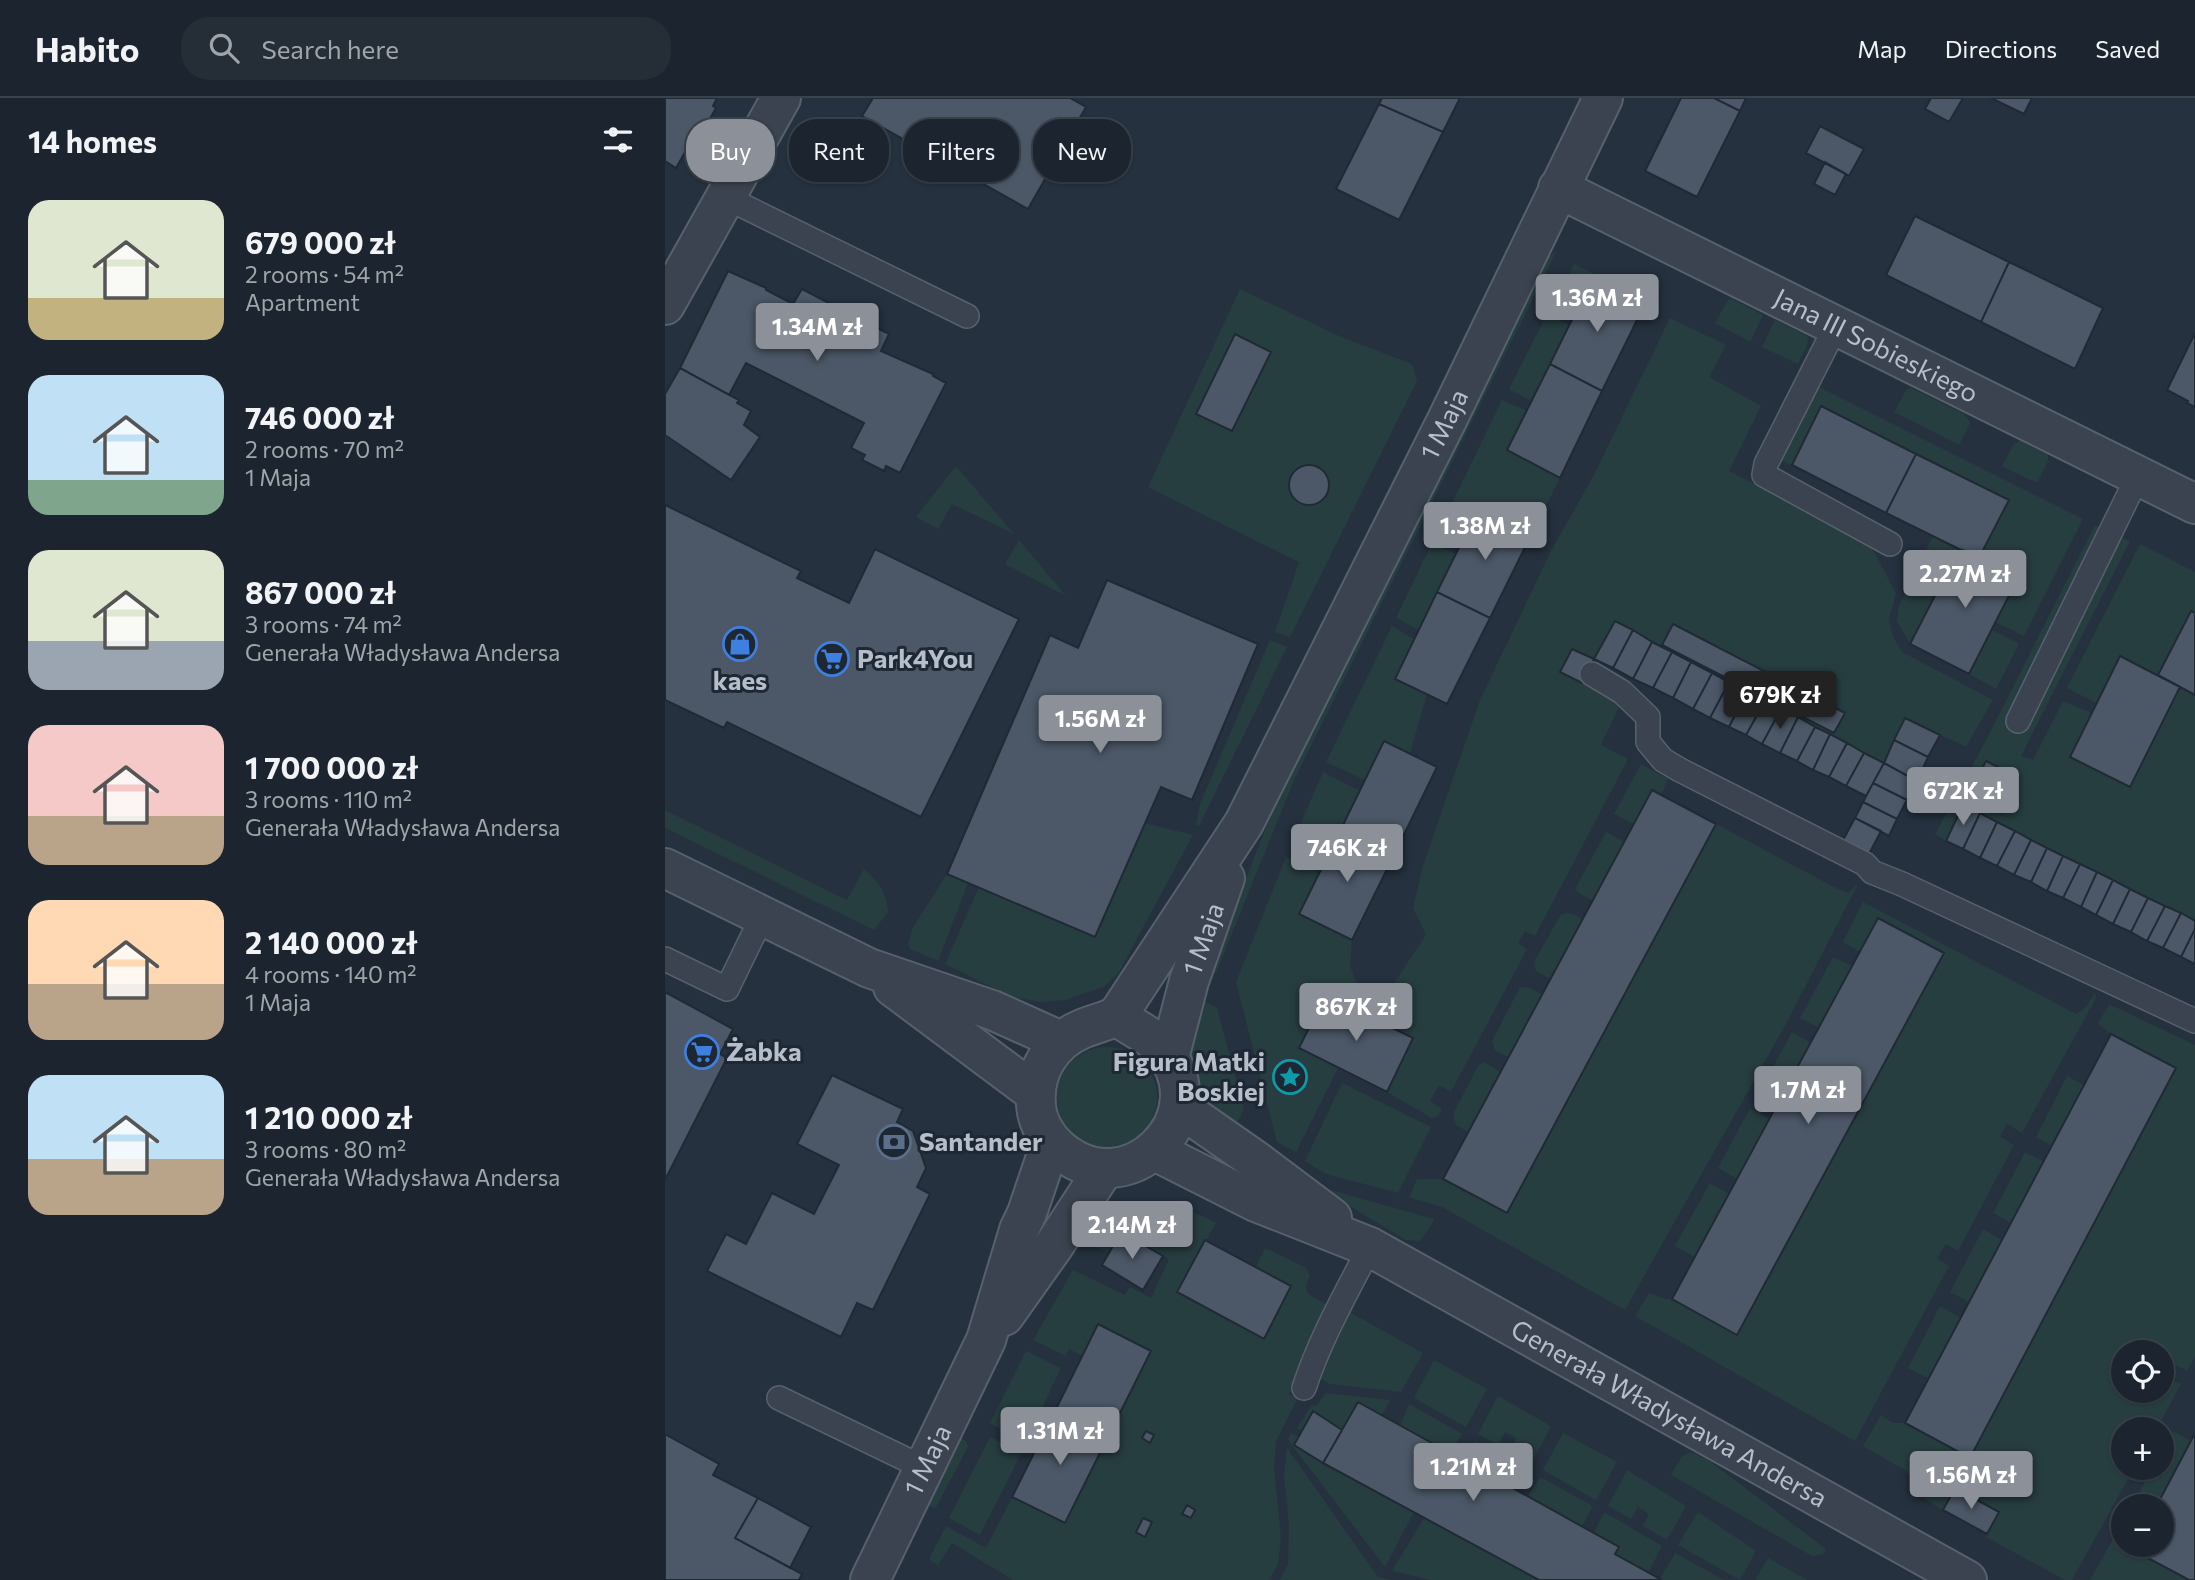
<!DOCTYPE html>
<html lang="en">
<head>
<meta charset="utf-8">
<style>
	body { margin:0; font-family:Commissioner,sans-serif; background:#252d37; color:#f1f3f6; height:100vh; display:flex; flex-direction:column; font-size:26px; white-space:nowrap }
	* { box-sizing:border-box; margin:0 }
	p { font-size:23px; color:#a0a5aa }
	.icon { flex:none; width:38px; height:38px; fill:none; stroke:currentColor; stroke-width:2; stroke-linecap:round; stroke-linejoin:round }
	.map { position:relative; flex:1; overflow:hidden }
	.side { display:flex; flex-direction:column; background:#1c252f; width:665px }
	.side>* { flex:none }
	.guide { position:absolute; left:21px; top:21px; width:665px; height:63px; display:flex; gap:14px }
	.buttons { position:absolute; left:1446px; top:1242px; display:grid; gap:14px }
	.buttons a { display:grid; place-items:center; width:63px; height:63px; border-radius:50%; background:#1c252f; box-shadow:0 2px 5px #0004,0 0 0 2px #3a424b; font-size:35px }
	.price { position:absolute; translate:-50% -60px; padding:0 16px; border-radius:7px; background:#8c9099; color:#fff; font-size:23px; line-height:46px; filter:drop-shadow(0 2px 4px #0008) }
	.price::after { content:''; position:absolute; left:50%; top:42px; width:21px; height:16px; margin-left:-10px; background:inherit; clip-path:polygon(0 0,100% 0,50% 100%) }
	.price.on { background:#222; color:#fff }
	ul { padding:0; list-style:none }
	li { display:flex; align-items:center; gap:21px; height:175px; padding:0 28px }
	li span { display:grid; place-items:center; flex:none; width:196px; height:140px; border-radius:21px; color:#555 }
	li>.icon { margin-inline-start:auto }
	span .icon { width:84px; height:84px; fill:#fffc; stroke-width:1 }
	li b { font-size:30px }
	h2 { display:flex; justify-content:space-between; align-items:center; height:84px; padding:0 28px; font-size:30px }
	.tag { padding:0 24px; border-radius:28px; background:#1c252f; box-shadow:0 2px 5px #0004,0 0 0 2px #3a424b; font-size:24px; line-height:63px }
	.tag.on { background:#8c9099; color:#fff }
	header { display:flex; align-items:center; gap:42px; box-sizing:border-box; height:98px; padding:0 35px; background:#1c252f; border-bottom:2px solid #3a424b }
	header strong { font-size:33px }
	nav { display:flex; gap:38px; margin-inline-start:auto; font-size:24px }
	.search { width:490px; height:63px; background:#252d37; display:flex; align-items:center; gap:18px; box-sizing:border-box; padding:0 24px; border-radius:28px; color:#a0a5aa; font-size:26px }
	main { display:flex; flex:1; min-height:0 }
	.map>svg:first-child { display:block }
	.green { fill:#273e40; fill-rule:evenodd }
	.building { fill:#4c5868; stroke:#202a36; stroke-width:2 }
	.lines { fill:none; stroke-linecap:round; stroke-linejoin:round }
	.lane-casing { stroke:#57616d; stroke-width:26 }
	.street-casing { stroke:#57616d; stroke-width:42 }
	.lane { stroke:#3a434f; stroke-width:23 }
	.street { stroke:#3a434f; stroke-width:38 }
	.labels { text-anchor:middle; stroke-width:6; stroke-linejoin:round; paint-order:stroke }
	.street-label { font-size:26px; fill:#b6beca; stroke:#1e2834 }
	.poi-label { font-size:26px; font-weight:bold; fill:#b6beca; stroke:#1e2834; text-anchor:start }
</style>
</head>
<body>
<header>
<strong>Habito</strong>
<div class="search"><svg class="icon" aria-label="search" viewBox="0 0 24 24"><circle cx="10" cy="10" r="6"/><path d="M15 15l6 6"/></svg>Search here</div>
<nav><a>Map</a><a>Directions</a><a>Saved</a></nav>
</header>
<main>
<section class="side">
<h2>14 homes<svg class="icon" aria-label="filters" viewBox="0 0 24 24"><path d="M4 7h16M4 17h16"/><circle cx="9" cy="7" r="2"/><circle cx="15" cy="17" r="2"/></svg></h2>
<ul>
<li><span style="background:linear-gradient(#dfe7d0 70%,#c2b280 0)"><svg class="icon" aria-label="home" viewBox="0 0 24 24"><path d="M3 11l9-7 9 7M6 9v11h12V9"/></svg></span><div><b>679 000 zł</b><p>2 rooms · 54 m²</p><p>Apartment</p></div></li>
<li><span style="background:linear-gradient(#bfe0f5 75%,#7fa58c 0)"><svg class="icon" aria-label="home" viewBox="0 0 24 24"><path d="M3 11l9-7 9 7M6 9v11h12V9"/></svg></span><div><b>746 000 zł</b><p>2 rooms · 70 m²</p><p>1 Maja</p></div></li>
<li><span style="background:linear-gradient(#dfe7d0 65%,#9aa5b1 0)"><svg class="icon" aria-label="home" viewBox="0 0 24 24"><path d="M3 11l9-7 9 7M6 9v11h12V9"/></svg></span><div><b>867 000 zł</b><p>3 rooms · 74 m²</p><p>Generała Władysława Andersa</p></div></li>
<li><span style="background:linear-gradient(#f6c9c9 65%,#b9a48a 0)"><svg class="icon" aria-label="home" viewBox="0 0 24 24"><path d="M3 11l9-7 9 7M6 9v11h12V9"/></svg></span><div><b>1 700 000 zł</b><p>3 rooms · 110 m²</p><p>Generała Władysława Andersa</p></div></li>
<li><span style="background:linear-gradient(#ffd9b3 60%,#b9a48a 0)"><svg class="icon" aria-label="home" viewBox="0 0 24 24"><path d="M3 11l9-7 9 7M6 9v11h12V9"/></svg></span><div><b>2 140 000 zł</b><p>4 rooms · 140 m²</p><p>1 Maja</p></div></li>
<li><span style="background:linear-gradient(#bfe0f5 60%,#b9a48a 0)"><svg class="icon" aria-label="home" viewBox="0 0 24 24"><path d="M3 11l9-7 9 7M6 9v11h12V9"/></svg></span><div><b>1 210 000 zł</b><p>3 rooms · 80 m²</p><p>Generała Władysława Andersa</p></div></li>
</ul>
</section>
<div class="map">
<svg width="1530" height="1482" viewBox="0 0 1530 1482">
	<rect width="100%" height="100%" fill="#25313f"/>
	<!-- green -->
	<path class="green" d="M892 152 630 680 551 875 544 873 628 662 878 163Z
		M909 166 929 176 907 219 887 209Z
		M575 191 674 238 747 266 752 283 625 539 610 534 634 464 483 389Z
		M1067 201 1098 217 1085 244 1050 225 1063 202Z
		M882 216 904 227 866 303 844 291Z
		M1005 220 1061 247 1044 279 1096 308 1064 373 1195 440 1210 455 1231 496 1224 520 1227 537 1237 554 1328 602 1301 649 1240 620 1219 665 950 523 918 585 956 605 936 647 963 661 870 838 860 833 853 845 862 851 786 994 774 987 765 1003 777 1011 773 1018 767 1020 722 994 748 940 660 897 634 950 673 970 631 1054 612 1044 571 884 621 759 654 775 634 816 687 842 685 868 691 884 709 891 727 888 761 837 748 810 758 768 815 602 886 453 928 379ZM1008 526 1178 614 1169 635 998 547Z
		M1110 222 1142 238 1143 245 1133 266 1097 249Z
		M1152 288 1418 421 1359 538 1330 524 1353 478 1315 458 1343 402 1156 308 1127 367 1114 361Z
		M1246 290 1299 316 1305 325 1294 347 1229 314 1241 292Z
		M837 302 862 313 842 352 895 380 868 433 815 408 795 446 772 436Z
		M1355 343 1383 357V363L1372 385 1337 368 1349 346Z
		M291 368 349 436 287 406 273 431 251 419Z
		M1430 427 1437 432 1342 618 1360 627 1456 439 1465 443 1356 658 1368 662 1398 603 1426 615 1405 659 1465 689 1515 589 1530 597V823L1298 707 1281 743 1270 736 1316 652Z
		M1268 438 1294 451 1245 546 1232 523 1234 508Z
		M354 442 401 498 340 466Z
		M767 445 791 456 754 532 731 520Z
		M1475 446 1530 474V515L1526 514 1493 577 1455 558 1431 605 1402 590Z
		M727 528 749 541 730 580 762 596 745 655 719 643 700 682 661 664Z
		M1327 532 1354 546 1331 591 1304 576Z
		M605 542 622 549 534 728 531 727 535 706Z
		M976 666 1003 681 996 697 986 692 969 726 949 716Z
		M658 674 695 693 658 766 625 750Z
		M0 712 182 802 199 771C213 783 222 795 223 814L209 832 0 730Z
		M479 725 528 737 454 874 440 888 401 902 375 904 347 899 280 866 314 789 430 839Z
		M1051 726 1169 789 1183 795 1193 786 1122 924 960 1212 777 1109 744 1099 752 1081H778L842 1114Z
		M941 734 959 744 927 802 915 796 910 791Z
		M282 776 303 785 273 863 245 851 243 847 247 831Z
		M1198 804 1411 916 1420 910 1430 895 1431 900 1357 1035 1342 1026 1335 1038 1349 1047 1293 1153 1281 1146 1272 1160 1284 1168 1190 1343 970 1218 984 1195 999 1201H1007L1072 1236 1278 855 1214 820 1195 854 1178 844Z
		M906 815 917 821 885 881 871 873 869 864 896 816Z
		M1168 859 1187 868 1154 930 1135 920Z
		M855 889 865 890 877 897 843 959 830 953 827 943Z
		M532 900 552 910 579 1012 567 1034 541 1005 526 960 523 937Z
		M1444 906 1530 947V1259L1522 1273 1511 1267 1504 1280 1516 1286 1491 1332H1458V1370H1469L1407 1482H1400L1321 1439 1334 1414 1291 1390 1278 1412 1260 1401 1245 1377 1238 1371 1198 1348 1216 1317 1228 1325H1240L1305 1359 1511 971 1446 936 1433 926ZM1458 1255H1496V1293H1458Z
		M1127 934 1146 945 1114 1003 1095 993Z
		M392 999a50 50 0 1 1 100 0a50 50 0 1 1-100 0Z
		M819 964 835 974 803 1034 791 1027 788 1016 813 968Z
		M1402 978 1419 987 1387 1048 1371 1039Z
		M677 985 766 1029 733 1095 661 1076 640 1063Z
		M1085 1010 1105 1021 1072 1081 1053 1070Z
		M1360 1054 1379 1064 1346 1125 1328 1115Z
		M1045 1085 1064 1096 1030 1159 1010 1148Z
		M651 1088 769 1121V1123L755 1143 741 1142Z
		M496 1106 520 1110 551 1125 512 1194 600 1241 626 1188 591 1169 600 1150 641 1170 645 1177C635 1197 646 1197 661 1206L634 1279 624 1296 632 1301 611 1343 609 1370 616 1440 613 1466 604 1482H348L287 1445 273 1467 264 1461 281 1428 321 1450 347 1399 400 1425 486 1253 433 1226 417 1258 404 1251 400 1258 368 1242 408 1172 460 1197 465 1189 486 1200 504 1161 456 1134 444 1155 429 1148C443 1121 468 1112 496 1106Z
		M1318 1131 1337 1142 1304 1204 1285 1194Z
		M1275 1208 1296 1220 1263 1280 1243 1270Z
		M683 1213 758 1255 736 1294 665 1286 653 1279Z
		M361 1253 396 1270 361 1343 325 1325Z
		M769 1262 822 1291 801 1329 749 1300Z
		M661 1295 725 1302 717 1318 693 1304 677 1332 648 1313 637 1333 632 1330 647 1307 651 1308Z
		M833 1298 886 1328 867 1365 845 1354 851 1340 840 1334 833 1347 813 1336Z
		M744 1306 797 1336 785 1355 735 1327Z
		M1507 1333 1526 1343 1494 1403 1475 1393 1487 1370H1496V1352Z
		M626 1335 634 1339 630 1347 658 1365 749 1414 720 1469 623 1342Z
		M898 1335 952 1364 931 1402 878 1372Z
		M325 1339 357 1354 315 1437 284 1420Z
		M296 1340 301 1343 303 1349 270 1411 262 1407Z
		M810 1343 862 1371 852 1392 798 1362Z
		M622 1350 713 1479 727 1482H615L623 1466 624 1427 619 1377Z
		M1026 1354 1043 1362 1161 1451 1158 1456 1147 1458 1006 1377 1017 1358Z
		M962 1372 1021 1408 1002 1442 978 1428 984 1416 973 1409 966 1421 943 1408Z
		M875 1379 928 1408 917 1428 863 1398Z
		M939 1414 997 1448 983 1475 950 1456 954 1448 929 1435Z
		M1033 1414 1091 1453 1075 1482 1013 1447Z
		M759 1420 874 1482H766L727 1473Z
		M1458 1424V1447H1470L1468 1453 1524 1482H1425Z
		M1010 1455 1059 1482H997L995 1481Z
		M1103 1460 1142 1482H1090Z"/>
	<!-- building -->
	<path class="building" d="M0 0H52L48 8 51 10 39 31 35 28 11 70 0 63Z
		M208 0H405L421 9 363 111 197 18Z
		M717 0H795L778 34 714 6Z
		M1016 0H1049L1075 13 1032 99 980 73Z
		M1049 0H1081L1075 13Z
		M1266 0H1298L1284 24 1260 11Z
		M1326 0H1367L1359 16Z
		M714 6 778 34 734 122 671 91Z
		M1155 28 1199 51 1184 78 1141 55Z
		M1160 64 1181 76 1170 97 1149 86Z
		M1250 118 1344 164 1316 224 1221 177Z
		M1344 164 1438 210 1410 271 1316 224Z
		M63 173 101 190V192L128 206 137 191 224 236 216 253 268 276V278L281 285 235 375 221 368 219 373 197 362 200 357 186 350 199 325 81 265 64 297 15 270Z
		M928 179 980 206 937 293 885 266Z
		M1530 235V309L1522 305 1523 303 1502 292Z
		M570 236 606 254 567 333 531 316Z
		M885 266 937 293 895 380 842 352Z
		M15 270 74 302 72 305 86 313 79 327 95 339 66 382 0 337V296Z
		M1156 308 1251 356 1221 415 1127 367Z
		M1251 356 1344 402 1315 458 1294 451 1221 415Z
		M624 387a20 20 0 1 1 40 0a20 20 0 1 1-40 0Z
		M0 407 136 473 132 480 184 505 210 451 354 521 256 719 62 624 59 630 0 602Z
		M815 407 868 433 825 520 772 494Z
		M1294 451 1315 458 1354 478 1304 576 1245 546Z
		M442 482 593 546 527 702 496 689 430 839 282 776 385 537 413 550Z
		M772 494 825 520 782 606 730 581Z
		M1526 513 1530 515V597L1493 577Z
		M950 523 968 532 948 570 929 561Z
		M1008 526 1178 614 1180 615 1169 635 997 547Z
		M968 532 987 544 968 581 948 570Z
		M987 544 1007 554 988 590 968 581Z
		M907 551 929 561 917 585 895 574Z
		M1007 554 1026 564 1008 600 988 590Z
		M1455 558 1515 589 1465 689 1405 659Z
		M1026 564 1047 575 1028 611 1008 600Z
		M1047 575 1064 584 1045 620 1028 611Z
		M1064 584 1082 593 1064 629 1045 620Z
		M1082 593 1100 603 1081 637 1064 629Z
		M1100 603 1116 611 1097 646 1081 637Z
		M1116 611 1133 619 1115 655 1097 646Z
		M1133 619 1150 629 1132 663 1115 655Z
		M1240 620 1275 637 1263 659 1229 642Z
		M1150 629 1165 636 1148 672 1132 663Z
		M1165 636 1182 645 1164 679 1148 672Z
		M1229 642 1263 659 1252 683 1219 665Z
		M719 643 772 669 730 755 677 729Z
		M1182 645 1199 655 1181 688 1164 679Z
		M1199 655 1219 665 1201 698 1181 688Z
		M1321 663 1353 679 1344 697 1312 681Z
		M1219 665 1252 683 1242 702 1208 685Z
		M1312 681 1344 697 1336 715 1302 699Z
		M1208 685 1242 702 1232 721 1198 704Z
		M987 692 1051 726 842 1115 778 1081Z
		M1198 704 1232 721 1224 738 1190 720Z
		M1298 707 1315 715 1298 751 1281 743Z
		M1315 715 1332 724 1315 760 1298 751Z
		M1190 720 1216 733 1204 756 1178 742Z
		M1332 724 1350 733 1332 768 1315 760Z
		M677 729 730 755 687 842 634 816Z
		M1350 733 1366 742 1349 777 1332 768Z
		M1366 742 1382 750 1366 784 1349 777Z
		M1382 750 1398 758 1382 793 1366 784Z
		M1398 758 1415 766 1398 800 1382 793Z
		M1415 766 1432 774 1416 809 1398 800Z
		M1432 774 1448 782 1431 817 1416 809Z
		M1448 782 1465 791 1448 826 1431 817Z
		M1465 791 1483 800 1466 834 1448 826Z
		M1483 800 1500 808 1482 843 1466 834Z
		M1500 808 1516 815 1498 850 1482 843Z
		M1516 815 1530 823V831L1516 859 1498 850Z
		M1213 820 1279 855 1072 1237 1007 1201Z
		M1530 831V866L1516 859Z
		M0 894 68 931 55 956 62 960 0 1082Z
		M660 897 748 940 722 994 634 950Z
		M1446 936 1511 970 1305 1360 1240 1325Z
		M167 977 238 1011 232 1024 248 1033 261 1070 252 1089 265 1096 208 1212 192 1205 176 1239 42 1173 61 1136 81 1146 107 1095 149 1116 174 1067 132 1046Z
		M456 1134 498 1158 478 1192 437 1167Z
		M540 1142 626 1188 599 1241 512 1194Z
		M433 1226 486 1253 443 1339 390 1313Z
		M693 1304 954 1449 950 1456 997 1482H874L658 1365Z
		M390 1313 443 1339 400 1425 347 1399Z
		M648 1313 677 1332 658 1365 629 1347Z
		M481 1333 489 1337 485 1345 477 1340Z
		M1530 1335V1482H1524L1468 1452 1470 1447H1496V1409H1491Z
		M0 1336 54 1366 48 1377 93 1400 70 1440 137 1476 134 1482H0Z
		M1290 1390 1334 1414 1322 1436 1278 1412Z
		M93 1400 146 1429 125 1470 70 1440Z
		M522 1407 530 1412 526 1420 517 1416Z
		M478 1420 487 1424 480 1439 471 1434Z"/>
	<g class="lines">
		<!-- lane casing -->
		<g class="lane-casing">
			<path id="lane" d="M60 99 302 218
				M1171 228 1101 366 1099 377 1225 446
				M927 576 957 594 983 619V644L998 662 1015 672 1200 766 1207 774 1237 786 1530 923
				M1353 623 1473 378
				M0 861 62 891 97 819
				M639 1290C655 1241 681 1195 705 1149
				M114 1300 259 1370"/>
		</g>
		<!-- street casing -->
		<g class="street-casing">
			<g id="street">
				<path id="s1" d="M893 90 1530 406"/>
				<path d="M0 207 116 0"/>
				<path d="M0 770 204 870 327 912 396 943"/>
				<path d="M228 889 370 995"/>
				<path id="s2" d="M452 918 579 725 782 322 938 0"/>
				<path d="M452 918C465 929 483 935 495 948 557 1017 461 1113 392 1049 381 1039 372 1023 371 1007 368 974 386 944 417 931 428 926 440 924 452 918Z"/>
				<path id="s3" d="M504 960 524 883 560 780"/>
				<path d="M514 1009 590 1062 667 1120"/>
				<path id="s4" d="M490 1053 591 1104 705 1149 1302 1482"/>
				<path d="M339 1218 388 1149 439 1071"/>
				<path id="s5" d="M205 1482 321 1242 354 1132 362 1115 386 1044"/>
			</g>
		</g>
		<!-- lane -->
		<use href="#lane" class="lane"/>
		<!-- street -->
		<use href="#street" class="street"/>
	</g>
	<!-- icons -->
	<defs>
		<g id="shop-ring" transform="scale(1.75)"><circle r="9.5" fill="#1e2834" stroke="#3f7fe0" stroke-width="1.5"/><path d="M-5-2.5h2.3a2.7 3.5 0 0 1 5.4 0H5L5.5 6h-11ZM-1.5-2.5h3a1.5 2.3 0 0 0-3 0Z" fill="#3f7fe0"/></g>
		<g id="supermarket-ring" transform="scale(1.75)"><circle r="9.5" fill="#1e2834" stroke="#3f7fe0" stroke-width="1.5"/><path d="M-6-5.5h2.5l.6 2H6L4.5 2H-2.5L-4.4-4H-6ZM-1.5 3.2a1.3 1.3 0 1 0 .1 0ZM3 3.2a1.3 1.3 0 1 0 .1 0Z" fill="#3f7fe0"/></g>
		<g id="sight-ring" transform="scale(1.75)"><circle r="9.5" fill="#1e2834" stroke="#0f9aa8" stroke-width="1.5"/><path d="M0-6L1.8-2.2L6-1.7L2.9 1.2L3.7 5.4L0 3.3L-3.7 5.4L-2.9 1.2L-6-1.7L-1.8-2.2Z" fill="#0f9aa8"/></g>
		<g id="bank-ring" transform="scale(1.75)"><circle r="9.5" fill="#1e2834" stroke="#5c6f8a" stroke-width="1.5"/><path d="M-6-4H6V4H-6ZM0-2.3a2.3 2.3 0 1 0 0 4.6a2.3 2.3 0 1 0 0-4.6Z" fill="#5c6f8a"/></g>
	</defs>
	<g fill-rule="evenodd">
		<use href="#shop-ring" x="75" y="546"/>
		<use href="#supermarket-ring" x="167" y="561"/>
		<use href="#supermarket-ring" x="37" y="954"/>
		<use href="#sight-ring" x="625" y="979"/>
		<use href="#bank-ring" x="229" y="1044"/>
	</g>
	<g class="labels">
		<!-- street labels -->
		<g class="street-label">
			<text dy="9" stroke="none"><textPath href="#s1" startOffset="355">Jana III Sobieskiego</textPath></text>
			<text dy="9" stroke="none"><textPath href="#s2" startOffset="677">1 Maja</textPath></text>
			<text dy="9" stroke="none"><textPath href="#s3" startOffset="124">1 Maja</textPath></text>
			<text dy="9" stroke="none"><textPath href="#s4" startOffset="578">Generała Władysława Andersa</textPath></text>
			<text dy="9" stroke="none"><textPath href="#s5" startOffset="133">1 Maja</textPath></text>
		</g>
		<!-- poi labels -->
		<g class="poi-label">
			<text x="192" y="570">Park4You</text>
			<text x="75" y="592" text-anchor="middle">kaes</text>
			<text x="61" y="963">Żabka</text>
			<text x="600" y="973" text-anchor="end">Figura Matki<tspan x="600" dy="30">Boskiej</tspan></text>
			<text x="254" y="1053">Santander</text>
		</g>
	</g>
</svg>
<div class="buttons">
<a><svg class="icon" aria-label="locate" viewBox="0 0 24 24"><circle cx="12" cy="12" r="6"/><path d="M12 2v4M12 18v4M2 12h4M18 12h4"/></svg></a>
<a>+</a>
<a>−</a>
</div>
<b class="price" style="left:932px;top:236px">1.36M zł</b>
<b class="price" style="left:152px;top:265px">1.34M zł</b>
<b class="price" style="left:820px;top:464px">1.38M zł</b>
<b class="price" style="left:1300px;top:512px">2.27M zł</b>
<b class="price on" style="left:1115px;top:633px">679K zł</b>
<b class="price" style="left:435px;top:657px">1.56M zł</b>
<b class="price" style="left:1298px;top:729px">672K zł</b>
<b class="price" style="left:682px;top:786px">746K zł</b>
<b class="price" style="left:691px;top:945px">867K zł</b>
<b class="price" style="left:1143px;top:1028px">1.7M zł</b>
<b class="price" style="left:467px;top:1163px">2.14M zł</b>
<b class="price" style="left:395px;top:1369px">1.31M zł</b>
<b class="price" style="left:808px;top:1405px">1.21M zł</b>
<b class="price" style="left:1306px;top:1413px">1.56M zł</b>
<div class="guide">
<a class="tag on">Buy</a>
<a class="tag">Rent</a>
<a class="tag">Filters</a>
<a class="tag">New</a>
</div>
</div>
</main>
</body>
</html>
